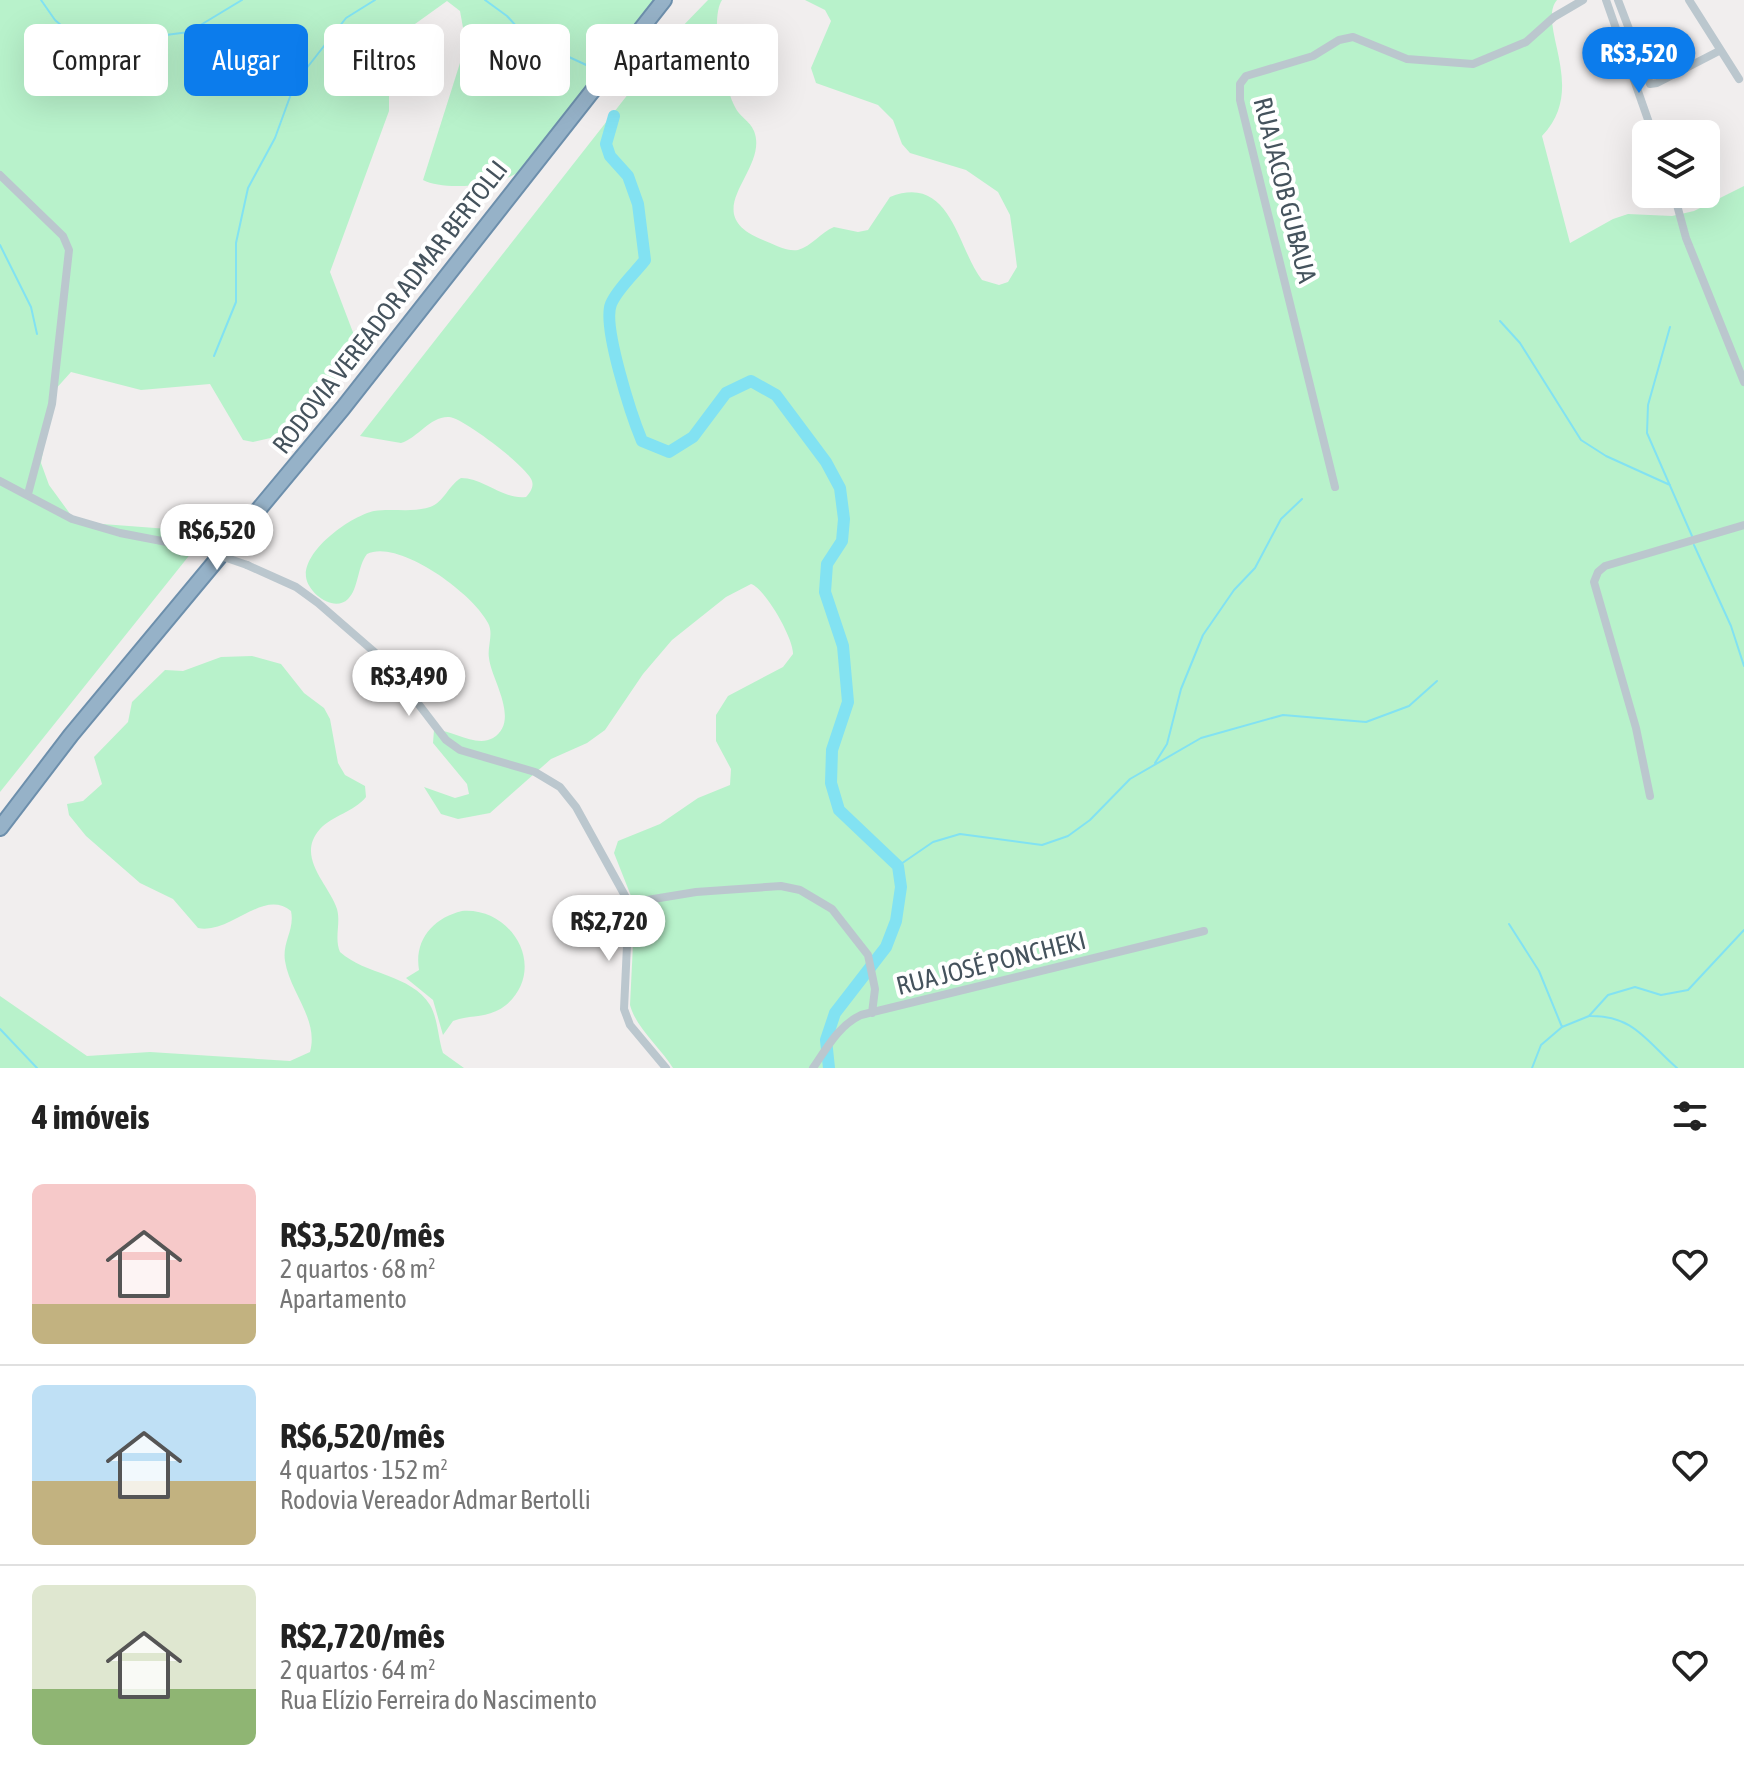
<!DOCTYPE html>
<html lang="pt">
<head>
<meta charset="utf-8">
<style>
	body { margin:0; font-family:"Asap Condensed",sans-serif; background:#f6f6f6; color:#222; height:100vh; display:flex; flex-direction:column; font-size:30px; white-space:nowrap }
	* { box-sizing:border-box; margin:0 }
	p { font-size:26px; color:#767676 }
	.icon { flex:none; width:44px; height:44px; fill:none; stroke:currentColor; stroke-width:2; stroke-linecap:round; stroke-linejoin:round }
	.map { position:relative; height:1068px; overflow:hidden }
	.side { display:flex; flex-direction:column; background:#fff; flex:1 }
	.side>* { flex:none }
	.banner { position:absolute; left:24px; top:24px; width:800px; height:72px; display:flex; gap:16px }
	.fabs { position:absolute; left:1632px; top:120px; display:grid; gap:16px }
	.fabs a { display:grid; place-items:center; width:88px; height:88px; border-radius:12px; background:#fff; box-shadow:0 8px 32px #0002; font-size:40px }
	.price { position:absolute; translate:-50% -68px; padding:0 18px; border-radius:28px; background:#fff; color:#222; font-size:26px; line-height:52px; filter:drop-shadow(0 2px 4px #0008) }
	.price::after { content:''; position:absolute; left:50%; top:48px; width:24px; height:18px; margin-left:-12px; background:inherit; clip-path:polygon(0 0,100% 0,50% 100%) }
	.price.on { background:#0c7cec; color:#fff }
	ul { padding:0; list-style:none }
	li { display:flex; align-items:center; gap:24px; height:200px; padding:0 32px }
	li+li { border-top:2px solid #e0e0e0 }
	li span { display:grid; place-items:center; flex:none; width:224px; height:160px; border-radius:12px; color:#555 }
	li>.icon { margin-inline-start:auto }
	span .icon { width:96px; height:96px; fill:#fffc; stroke-width:1 }
	li b { font-size:34px }
	h2 { display:flex; justify-content:space-between; align-items:center; height:96px; padding:0 32px; font-size:34px }
	.tag { padding:0 28px; border-radius:12px; background:#fff; box-shadow:0 8px 32px #0002; font-size:28px; line-height:72px }
	.tag.on { background:#0c7cec; color:#fff }
	.map>svg:first-child { display:block }
	.green { fill:#b8f2cb }
	.lines { fill:none; stroke-linecap:round; stroke-linejoin:round }
	.stream { stroke:#82e2f2; stroke-width:2 }
	.river { stroke:#82e2f2; stroke-width:12 }
	.trunk-casing { stroke:#6d8fac; stroke-width:18 }
	.minor { stroke:#bbc7ce; stroke-width:8 }
	.trunk { stroke:#96b2c8; stroke-width:14 }
	.minor-bridge { stroke:#bbc7ce; stroke-width:8 }
	.labels { text-anchor:middle; stroke-width:8; stroke-linejoin:round; paint-order:stroke }
	.street-label { font-size:26px; fill:#45535d; stroke:#fff }
</style>
</head>
<body>
<div class="map">
<svg width="1744" height="1068" viewBox="0 0 1744 1068">
	<rect width="100%" height="100%" fill="#f1eeee"/>
	<!-- green -->
	<path class="green" d="M0 0H659L517 173C497 186 444 191 423 180L466 44 460 11 447 1 408 29 374 24 368 48 389 90V111L330 272 354 335 355 355 288 434 253 442 243 440 210 384 141 390 71 372 53 392 41 463 49 485 76 522 208 532 0 792Z
		M708 0H722C709 20 724 86 735 107 739 116 750 121 754 131 770 171 694 212 763 240 773 244 787 252 798 250 812 246 821 232 834 227L858 232 868 230 890 197C951 173 957 248 982 280L999 285 1008 282 1017 267 1015 251 1010 215 998 192 966 170 910 153 902 144 893 120 878 105 816 83 811 68 831 21 825 10 805 0H1557C1536 25 1589 88 1542 136L1570 243 1613 219 1628 214 1672 216 1694 211 1744 186V1068H673C660 1047 636 1028 630 1005L634 924 631 896 614 853 618 841 660 824 698 798 730 785 731 769 716 741V715L728 696 783 667 793 654C794 639 765 588 751 584L726 597 672 640 643 674 605 730 587 743 551 759 490 813 458 819 441 814 424 787 455 798 469 794 467 784 433 743 434 730C452 729 475 748 493 738 521 721 491 679 489 658 487 646 494 634 488 623 474 594 398 538 367 554 357 567 359 588 348 599 334 613 308 593 306 577 303 550 351 516 374 511 392 508 412 513 430 507 444 502 448 486 461 478 484 478 503 500 526 497 530 493 534 487 532 481 529 468 462 417 449 417 430 416 418 438 401 443L360 436 676 33Z
		M252 656 281 664 304 693 324 708 330 719 338 763 345 775 365 786 366 797C354 812 333 815 320 829 295 857 329 884 337 909 341 923 334 938 340 952 365 975 411 974 430 1005 438 1019 438 1038 443 1053L464 1068H0V996L87 1056 150 1052 290 1061 310 1052C319 1019 290 993 285 961 282 942 295 930 291 911 263 888 230 935 198 928L173 899 140 883 86 836 69 815 67 804 83 801 102 784 94 757 128 722 132 702 165 670 183 671 221 657Z
		M462 911C513 907 548 969 506 1005 489 1019 471 1014 453 1021L443 1035 433 1000 406 978 419 970C414 940 433 918 462 911Z"/>
	<g class="lines">
		<!-- stream -->
		<path class="stream" d="M41 0 55 20 76 38 104 43 189 32 242 0
			M485 0 507 16 526 37 597 70
			M0 245 31 307 37 334
			M1500 321 1520 343 1581 440 1606 456 1670 485
			M1670 327 1648 405 1647 433 1692 536
			M214 356 236 302V243L248 188 275 138 295 83 346 18 375 0
			M1694 545 1731 626 1744 666
			M1155 763 1167 744 1181 689 1203 635 1234 590 1255 568 1281 519 1302 499
			M898 866 933 842 960 834 1042 845 1068 836 1090 820 1130 779 1201 738 1283 715 1366 722 1409 706 1437 681
			M1509 924 1539 971 1562 1027
			M1589 1016C1634 1015 1646 1041 1677 1068
			M0 1029 37 1068
			M1532 1068 1541 1045 1562 1027 1589 1016 1608 995 1635 987 1661 995 1688 990 1744 930"/>
		<!-- river -->
		<path class="river" d="M614 116 606 144 610 156 628 176 638 204 645 260C635 273 617 289 611 304 602 326 632 417 642 441L669 452 693 437 726 393 751 381 776 395 826 462 840 488 844 519 842 541 827 564 825 592 843 646 848 702 832 750 831 783 839 810 898 866 901 887 896 921 886 947 835 1013 826 1040 829 1068"/>
		<!-- trunk casing -->
		<g class="trunk-casing">
			<path id="trunk" d="M0 828 71 735 343 408 664 0"/>
		</g>
		<!-- minor -->
		<path class="minor" d="M1606 0 1653 134
			M1618 0 1650 84 1657 83 1719 51
			M1689 0 1739 79
			M0 175 63 236 69 250 52 404 28 494
			M1674 194 1686 238 1744 382
			M0 481 72 519 120 533 198 548
			M1335 487 1240 100V84L1246 76 1313 56 1339 40 1353 37 1407 59 1473 64 1526 42 1554 17 1583 0
			M247 565 296 587 318 603 387 663 446 740 460 750 535 772 560 787 576 807 629 903 624 1009 630 1025 666 1068
			M1650 796 1636 728 1594 582 1598 572 1605 566 1744 525
			M629 903 696 892 781 886 800 890 832 909 868 955 875 989 872 1013
			M813 1068C827 1048 838 1026 861 1015L1204 931"/>
		<!-- trunk -->
		<use href="#trunk" class="trunk"/>
		<!-- minor-bridge -->
		<path class="minor-bridge" d="M198 548 247 565"/>
	</g>
	<g class="labels">
		<!-- street labels -->
		<g class="street-label">
			<text transform="translate(1285 190) rotate(76)" y="9">RUA JACOB GUBAUA</text>
			<text transform="translate(390 307) rotate(-52)" y="9">RODOVIA VEREADOR ADMAR BERTOLLI</text>
			<text transform="translate(991 963) rotate(-14)" y="9">RUA JOSÉ PONCHEKI</text>
		</g>
	</g>
</svg>
<div class="fabs">
<a><svg class="icon" aria-label="layers" viewBox="0 0 24 24"><path d="M12 4l9 5-9 5-9-5zM3 14l9 5 9-5"/></svg></a>
</div>
<b class="price on" style="left:1639px;top:95px">R$3,520</b>
<b class="price" style="left:217px;top:572px">R$6,520</b>
<b class="price" style="left:409px;top:718px">R$3,490</b>
<b class="price" style="left:609px;top:963px">R$2,720</b>
<div class="banner">
<a class="tag">Comprar</a>
<a class="tag on">Alugar</a>
<a class="tag">Filtros</a>
<a class="tag">Novo</a>
<a class="tag">Apartamento</a>
</div>
</div>
<section class="side">
<h2>4 imóveis<svg class="icon" aria-label="filters" viewBox="0 0 24 24"><path d="M4 7h16M4 17h16"/><circle cx="9" cy="7" r="2"/><circle cx="15" cy="17" r="2"/></svg></h2>
<ul>
<li><span style="background:linear-gradient(#f6c9c9 75%,#c2b280 0)"><svg class="icon" aria-label="home" viewBox="0 0 24 24"><path d="M3 11l9-7 9 7M6 9v11h12V9"/></svg></span><div><b>R$3,520/mês</b><p>2 quartos · 68 m²</p><p>Apartamento</p></div><svg class="icon" aria-label="heart" viewBox="0 0 24 24"><path d="M12 20l-8-8c-3-5 5-10 8-4 3-6 11-1 8 4z"/></svg></li>
<li><span style="background:linear-gradient(#bfe0f5 60%,#c2b280 0)"><svg class="icon" aria-label="home" viewBox="0 0 24 24"><path d="M3 11l9-7 9 7M6 9v11h12V9"/></svg></span><div><b>R$6,520/mês</b><p>4 quartos · 152 m²</p><p>Rodovia Vereador Admar Bertolli</p></div><svg class="icon" aria-label="heart" viewBox="0 0 24 24"><path d="M12 20l-8-8c-3-5 5-10 8-4 3-6 11-1 8 4z"/></svg></li>
<li><span style="background:linear-gradient(#dfe7d0 65%,#8fb573 0)"><svg class="icon" aria-label="home" viewBox="0 0 24 24"><path d="M3 11l9-7 9 7M6 9v11h12V9"/></svg></span><div><b>R$2,720/mês</b><p>2 quartos · 64 m²</p><p>Rua Elízio Ferreira do Nascimento</p></div><svg class="icon" aria-label="heart" viewBox="0 0 24 24"><path d="M12 20l-8-8c-3-5 5-10 8-4 3-6 11-1 8 4z"/></svg></li>
</ul>
</section>
</body>
</html>
